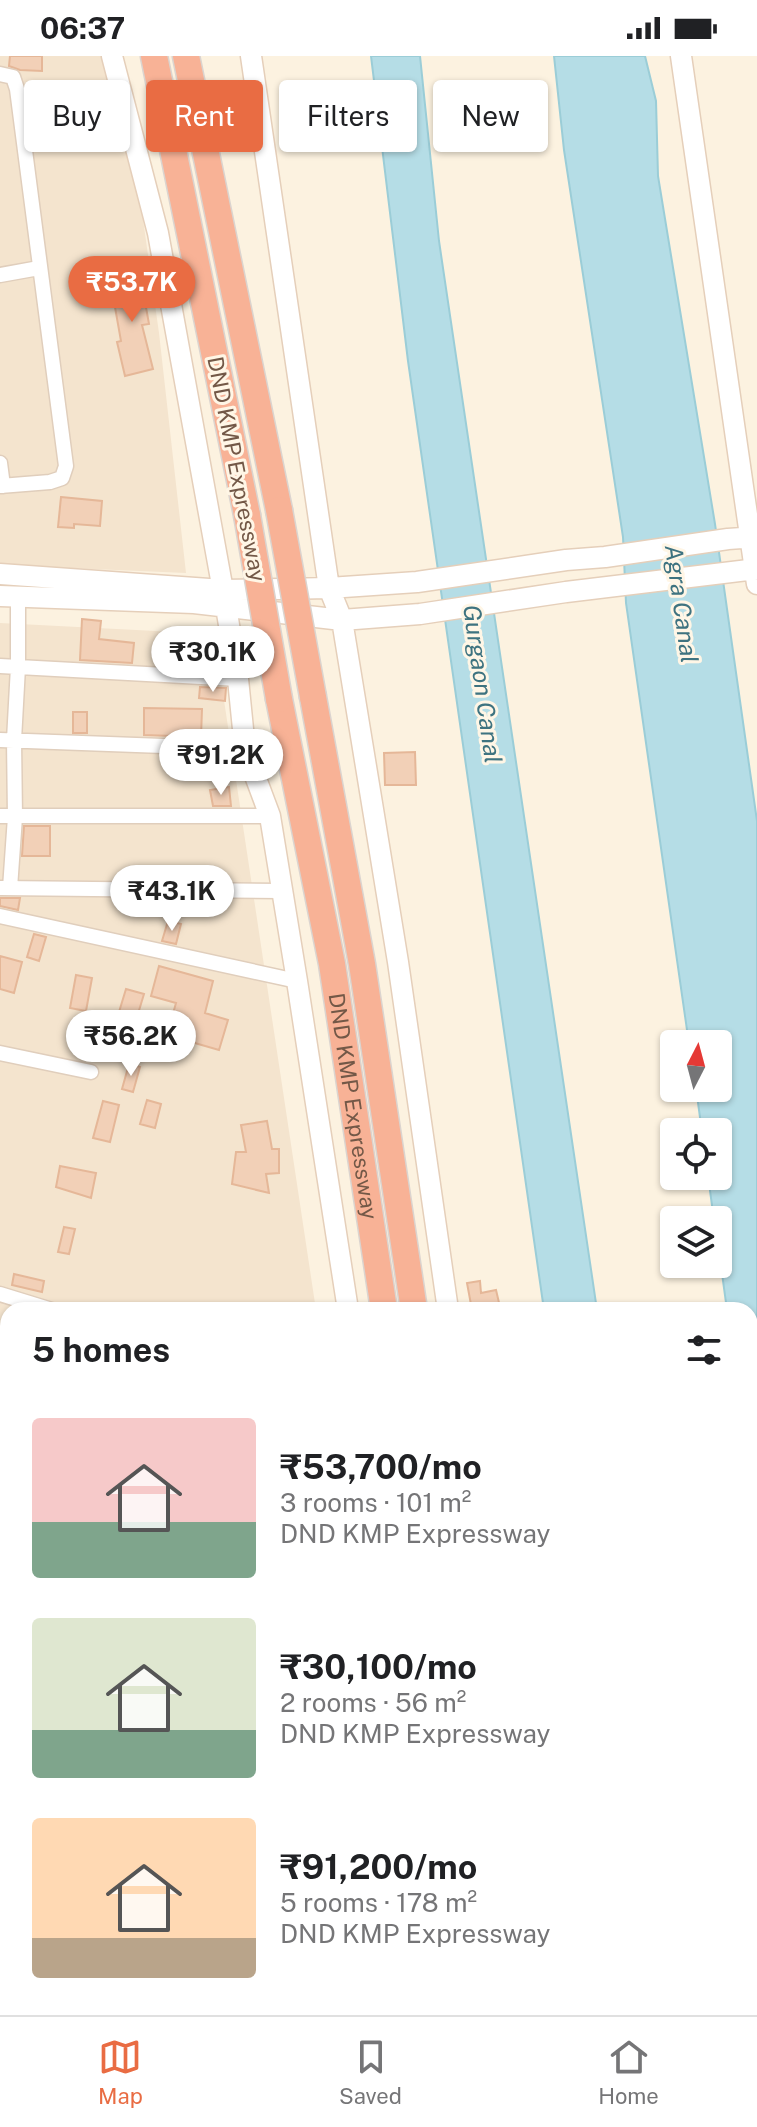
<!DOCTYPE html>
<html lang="en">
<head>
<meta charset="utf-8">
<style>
	body { margin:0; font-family:"Public Sans",sans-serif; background:#f2f2f2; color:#202124; height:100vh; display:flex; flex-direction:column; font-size:30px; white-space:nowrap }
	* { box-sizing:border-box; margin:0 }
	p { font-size:26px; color:#757577 }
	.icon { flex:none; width:44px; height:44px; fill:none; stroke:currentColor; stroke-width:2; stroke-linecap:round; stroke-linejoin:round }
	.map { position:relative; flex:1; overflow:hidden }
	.drawer { position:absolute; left:0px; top:1246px; width:758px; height:714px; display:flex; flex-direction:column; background:#fff; border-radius:24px 24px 0 0; box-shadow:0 2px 6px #0004 }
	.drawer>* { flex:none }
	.hud { position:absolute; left:24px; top:24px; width:710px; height:72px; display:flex; gap:16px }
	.needle { width:52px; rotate:6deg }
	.controls { position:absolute; left:660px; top:974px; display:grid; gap:16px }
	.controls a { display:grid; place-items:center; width:72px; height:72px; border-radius:8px; background:#fff; box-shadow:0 2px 6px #0004; font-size:40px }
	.price { position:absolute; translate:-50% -68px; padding:0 18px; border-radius:28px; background:#fff; color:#222; font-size:26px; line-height:52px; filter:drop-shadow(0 2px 4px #0008) }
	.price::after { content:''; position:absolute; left:50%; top:48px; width:24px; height:18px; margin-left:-12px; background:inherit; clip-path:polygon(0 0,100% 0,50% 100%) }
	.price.on { background:#e96c43; color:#fff }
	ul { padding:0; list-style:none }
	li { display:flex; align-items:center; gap:24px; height:200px; padding:0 32px }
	li span { display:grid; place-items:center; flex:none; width:224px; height:160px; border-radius:8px; color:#555 }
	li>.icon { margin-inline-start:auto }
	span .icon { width:96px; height:96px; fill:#fffc; stroke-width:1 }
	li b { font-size:34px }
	h2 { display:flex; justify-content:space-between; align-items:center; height:96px; padding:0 32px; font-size:34px }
	.pill { padding:0 28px; border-radius:8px; background:#fff; box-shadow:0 2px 6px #0004; font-size:28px; line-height:72px }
	.pill.on { background:#e96c43; color:#fff }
	.status { display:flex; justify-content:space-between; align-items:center; height:56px; padding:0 40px; background:#fff; direction:ltr }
	.status svg { height:22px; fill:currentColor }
	.menu { display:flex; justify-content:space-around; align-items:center; height:112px; border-top:2px solid #e0e0e0; background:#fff; font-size:22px; color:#757577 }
	.menu a { display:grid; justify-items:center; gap:4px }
	.menu .on { color:#e96c43 }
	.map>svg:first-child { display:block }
	.residential { fill:#f4e4ce }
	.water { fill:#b5dde6; stroke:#9bcdd7; stroke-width:2 }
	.building { fill:#f2d0b7; stroke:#e5b798; stroke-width:2 }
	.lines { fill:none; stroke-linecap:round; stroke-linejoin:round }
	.street-casing { stroke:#e0cebc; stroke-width:17 }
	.secondary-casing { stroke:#e5cfba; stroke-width:23 }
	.highway-casing { stroke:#dbd4cf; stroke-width:29 }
	.street { stroke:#fff; stroke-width:14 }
	.secondary { stroke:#fff; stroke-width:20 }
	.highway { stroke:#f8b296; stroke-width:26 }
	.highway-bridge-casing { stroke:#dbd4cf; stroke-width:29; stroke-linecap:butt }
	.highway-bridge { stroke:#f8b296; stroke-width:26 }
	.labels { text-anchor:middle; stroke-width:6; stroke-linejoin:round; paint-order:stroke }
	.street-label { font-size:22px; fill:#735847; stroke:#fff6e6 }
	.water-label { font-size:24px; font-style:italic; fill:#3e7380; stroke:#fff6e6 }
</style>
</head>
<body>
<div class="status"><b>06:37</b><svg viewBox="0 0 49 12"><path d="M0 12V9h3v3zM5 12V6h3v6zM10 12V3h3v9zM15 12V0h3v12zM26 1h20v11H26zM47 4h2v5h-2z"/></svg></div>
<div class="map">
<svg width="757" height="1959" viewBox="0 0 757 1959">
	<rect width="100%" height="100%" fill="#fcf2e0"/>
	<!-- residential -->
	<path class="residential" d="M0 0H120L159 277 186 517 0 509Z
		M0 567 214 578 316 1254H8V1952H421L422 1959H0Z"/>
	<!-- water -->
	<path class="water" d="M371 0H420L439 185 597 1254H544L408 305Z
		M554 0H645L656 45 658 120 715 468 757 765V1460L750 1411V1254H727L718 1188V1164H714L708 1120H718V1076H702L696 1032H718V988H689L626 547 623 481 564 94Z
		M644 1952H701L702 1959H645Z"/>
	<!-- building -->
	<path class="building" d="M10 0H42V15L20 14 9 10Z
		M140 218 149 268 142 269 153 313 125 320 117 286 121 285 110 223Z
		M61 441 102 445 100 470 74 468V472L58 471Z
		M82 563 101 565 99 583 134 587 132 607 80 604Z
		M200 631 226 632 225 645 199 642Z
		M144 652 202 653 201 681 144 679Z
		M73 656H87V677H73Z
		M415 696 416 729H385L384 697Z
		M229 731 231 750H213L210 734Z
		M24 770H50V800H22Z
		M0 842H20L18 854 0 850Z
		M168 865 181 868 176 888 162 885Z
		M34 878 46 881 39 905 27 901Z
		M0 900 22 906 14 937 0 933Z
		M159 910 213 925 205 957 228 964 219 994 167 979 176 947 151 940Z
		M76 919 92 922 86 955 70 952Z
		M126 933 144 938 137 961 119 956Z
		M129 1008 140 1011 133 1036 122 1033Z
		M147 1044 161 1048 155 1072 140 1068Z
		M103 1045 119 1049 110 1086 93 1082Z
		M267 1065 272 1093H279V1117L266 1118 269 1137 232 1128 236 1096H246L241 1069Z
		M60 1110 96 1117 91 1142 56 1131Z
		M64 1171 75 1173 69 1198 58 1196Z
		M14 1218 44 1225 42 1236 12 1229Z
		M480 1225 481 1237 496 1234 500 1251 472 1254 467 1227Z"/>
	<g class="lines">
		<!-- street casing -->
		<g class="street-casing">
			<path id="street" d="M0 18 13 21 17 33 66 410 62 422 50 426 0 430
				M0 219 39 212
				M0 407 3 430
				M0 610 238 623
				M0 684 245 693
				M0 760H270
				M0 832 281 835
				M10 832 15 761 14 684 18 611V541
				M0 860 297 925
				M0 997 91 1016
				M0 1238 52 1254
				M0 1303 8 1306
				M0 1361 8 1363
				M0 1423 8 1425
				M0 1480 8 1482
				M0 1543 8 1545
				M0 1598 8 1600
				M0 1662 8 1650
				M0 1722 8 1726
				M0 1753 8 1741
				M0 1955 4 1959
				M47 1959 52 1952
				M181 1959 186 1952
				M277 1959 282 1952
				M338 1959 342 1952"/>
		</g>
		<!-- secondary casing -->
		<g class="secondary-casing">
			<path id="secondary" d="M112 0 158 177 226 551 238 623 245 693 270 760 297 925 348 1254
				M251 0 329 532 342 564 398 906 448 1254
				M681 0 757 528
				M0 518 223 534 329 532 417 526 566 504 605 501 728 483 757 481
				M0 540 194 547 342 564 420 558 566 536 757 513
				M452 1952 453 1959
				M549 1952 550 1959"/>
		</g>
		<!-- highway casing -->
		<g class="highway-casing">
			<g id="highway">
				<path d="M154 0 247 459"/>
				<path d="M186 0 279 454"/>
				<path d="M313 641 362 908 414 1254"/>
				<path id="s1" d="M279 643 332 908 384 1254"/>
				<path d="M483 1952 484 1959"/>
				<path d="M515 1952 516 1959"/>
			</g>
		</g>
		<!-- street -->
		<use href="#street" class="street"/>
		<!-- secondary -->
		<use href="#secondary" class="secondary"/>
		<!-- highway -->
		<use href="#highway" class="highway"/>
		<!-- highway-bridge casing -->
		<g class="highway-bridge-casing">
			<path id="highway-bridge" d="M279 454 313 641
				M247 459 279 643"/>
		</g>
		<!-- highway-bridge -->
		<use href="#highway-bridge" class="highway-bridge"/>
	</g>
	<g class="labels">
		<!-- street labels -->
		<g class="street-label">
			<text transform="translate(237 413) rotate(79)" y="8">DND KMP Expressway</text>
			<text dy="8" stroke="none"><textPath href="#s1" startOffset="414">DND KMP Expressway</textPath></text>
		</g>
		<!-- water labels -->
		<g class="water-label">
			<text transform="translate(681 548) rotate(82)" y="8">Agra Canal</text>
			<text transform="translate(482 628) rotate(82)" y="8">Gurgaon Canal</text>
		</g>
	</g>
</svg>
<div class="controls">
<a><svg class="needle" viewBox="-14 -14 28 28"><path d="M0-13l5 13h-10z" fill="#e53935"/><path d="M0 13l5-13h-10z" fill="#757577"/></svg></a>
<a><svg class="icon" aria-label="locate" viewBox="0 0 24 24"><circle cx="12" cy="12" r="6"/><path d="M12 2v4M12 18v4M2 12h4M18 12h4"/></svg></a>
<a><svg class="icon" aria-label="layers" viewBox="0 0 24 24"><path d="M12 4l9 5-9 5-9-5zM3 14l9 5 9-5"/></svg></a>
</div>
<b class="price on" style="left:132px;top:268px">₹53.7K</b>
<b class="price" style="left:213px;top:638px">₹30.1K</b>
<b class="price" style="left:221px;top:741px">₹91.2K</b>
<b class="price" style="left:172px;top:877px">₹43.1K</b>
<b class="price" style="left:131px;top:1022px">₹56.2K</b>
<div class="hud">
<a class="pill">Buy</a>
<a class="pill on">Rent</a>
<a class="pill">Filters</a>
<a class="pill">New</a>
</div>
<section class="drawer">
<h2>5 homes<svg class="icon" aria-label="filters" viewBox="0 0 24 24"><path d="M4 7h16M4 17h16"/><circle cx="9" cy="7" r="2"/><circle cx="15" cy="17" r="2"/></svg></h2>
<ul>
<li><span style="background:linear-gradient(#f6c9c9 65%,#7fa58c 0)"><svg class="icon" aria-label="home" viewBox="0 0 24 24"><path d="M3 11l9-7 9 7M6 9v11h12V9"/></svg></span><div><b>₹53,700/mo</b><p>3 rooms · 101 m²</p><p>DND KMP Expressway</p></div></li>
<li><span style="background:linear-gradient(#dfe7d0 70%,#7fa58c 0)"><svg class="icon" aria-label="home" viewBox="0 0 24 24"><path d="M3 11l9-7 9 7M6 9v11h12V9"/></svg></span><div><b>₹30,100/mo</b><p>2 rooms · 56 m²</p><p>DND KMP Expressway</p></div></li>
<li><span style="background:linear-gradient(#ffd9b3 75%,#b9a48a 0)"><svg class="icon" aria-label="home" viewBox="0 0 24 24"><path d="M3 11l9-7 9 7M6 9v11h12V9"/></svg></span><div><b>₹91,200/mo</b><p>5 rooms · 178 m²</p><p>DND KMP Expressway</p></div></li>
</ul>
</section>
</div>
<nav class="menu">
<a class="on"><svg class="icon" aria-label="map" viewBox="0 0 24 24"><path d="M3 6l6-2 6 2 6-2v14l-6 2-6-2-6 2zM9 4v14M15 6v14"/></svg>Map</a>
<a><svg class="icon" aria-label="saved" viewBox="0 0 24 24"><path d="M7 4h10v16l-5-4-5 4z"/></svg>Saved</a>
<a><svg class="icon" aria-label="home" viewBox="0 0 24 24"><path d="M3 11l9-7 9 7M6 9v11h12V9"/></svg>Home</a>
</nav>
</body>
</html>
